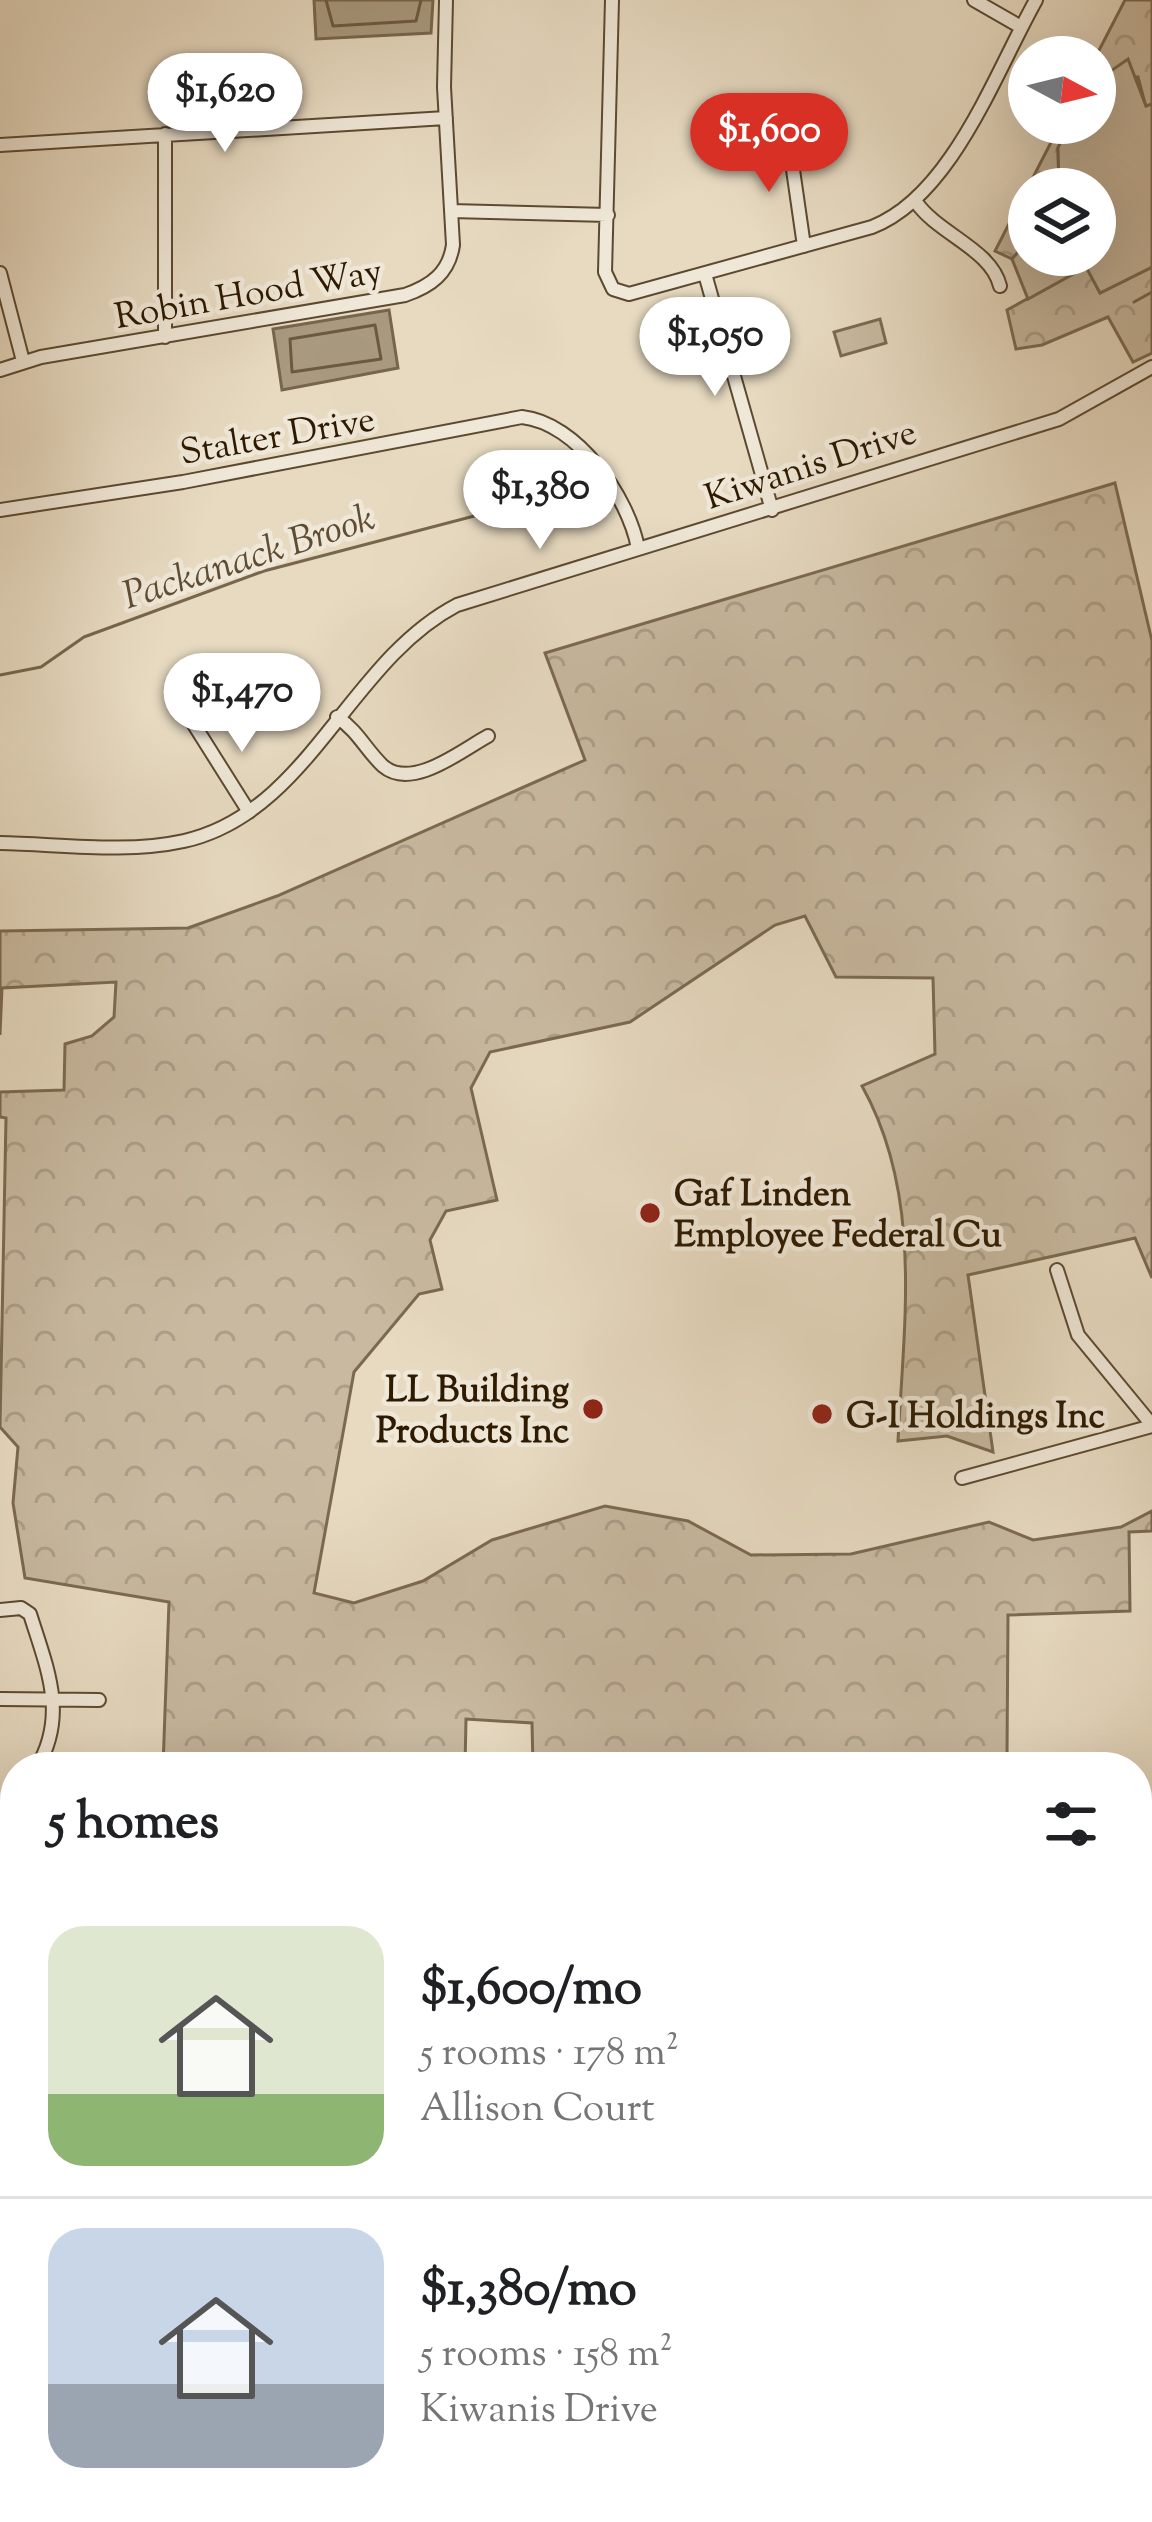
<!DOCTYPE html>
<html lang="en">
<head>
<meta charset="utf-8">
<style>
	body { margin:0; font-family:"Sorts Mill Goudy",serif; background:#f6f6f6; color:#202124; height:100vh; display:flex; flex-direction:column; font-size:45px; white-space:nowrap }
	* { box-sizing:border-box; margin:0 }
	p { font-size:39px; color:#757577 }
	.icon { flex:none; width:66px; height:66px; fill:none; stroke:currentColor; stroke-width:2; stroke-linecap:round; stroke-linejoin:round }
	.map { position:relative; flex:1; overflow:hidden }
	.details { position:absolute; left:0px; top:1752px; width:1152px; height:771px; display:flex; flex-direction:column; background:#fff; border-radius:48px 48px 0 0; box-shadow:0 12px 48px #0002 }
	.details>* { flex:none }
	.needle { width:78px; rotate:97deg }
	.fabs { position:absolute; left:1008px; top:36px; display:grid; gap:24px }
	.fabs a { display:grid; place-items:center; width:108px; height:108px; border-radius:50%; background:#fff; box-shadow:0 12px 48px #0002; font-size:60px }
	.price { position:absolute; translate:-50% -102px; padding:0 27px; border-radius:42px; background:#fff; color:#222; font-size:39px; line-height:78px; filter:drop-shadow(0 3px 6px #0008) }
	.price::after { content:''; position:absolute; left:50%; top:72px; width:36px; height:27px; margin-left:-18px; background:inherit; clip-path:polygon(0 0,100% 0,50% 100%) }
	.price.on { background:#d93025; color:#fff }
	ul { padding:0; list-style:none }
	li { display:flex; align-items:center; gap:36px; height:300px; padding:0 48px }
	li+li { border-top:3px solid #e0e0e0 }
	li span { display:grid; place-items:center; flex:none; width:336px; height:240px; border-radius:36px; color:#555 }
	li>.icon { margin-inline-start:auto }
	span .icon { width:144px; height:144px; fill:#fffc; stroke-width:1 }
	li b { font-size:51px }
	h2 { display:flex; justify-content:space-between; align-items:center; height:144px; padding:0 48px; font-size:51px }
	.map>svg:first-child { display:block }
	.forest { fill:url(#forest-crowns); stroke:#7b6a50; stroke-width:3 }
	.park { fill:#c8b9a0; stroke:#7b6a50; stroke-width:3 }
	.water { fill:#a8997f; stroke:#77664c; stroke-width:3 }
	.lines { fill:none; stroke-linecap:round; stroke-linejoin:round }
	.shore { stroke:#6b5a40; stroke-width:3 }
	.stream { stroke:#77664c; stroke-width:3 }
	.street-casing { stroke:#5c4a30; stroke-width:16 }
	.secondary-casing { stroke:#2e1a00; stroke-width:21 }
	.street { stroke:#efe7d7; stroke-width:12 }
	.secondary { stroke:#efe7d7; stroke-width:16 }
	.poi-dot { fill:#8f2418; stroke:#efe7d7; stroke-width:4.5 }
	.labels { text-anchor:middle; stroke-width:9; stroke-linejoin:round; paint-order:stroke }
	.street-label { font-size:36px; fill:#2e1a00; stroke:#efe7d7 }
	.poi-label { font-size:36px; font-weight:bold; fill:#2e1a00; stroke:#efe7d7; text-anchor:start }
	.water-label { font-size:39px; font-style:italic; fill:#5f4d33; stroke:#efe7d7 }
</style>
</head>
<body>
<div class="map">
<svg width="1152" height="2522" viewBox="0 0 1152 2522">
	<defs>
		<pattern id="forest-crowns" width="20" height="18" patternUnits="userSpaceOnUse" patternTransform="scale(3)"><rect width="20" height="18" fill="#c8b9a0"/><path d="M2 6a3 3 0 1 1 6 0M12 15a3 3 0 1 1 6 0" fill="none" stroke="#ac9e88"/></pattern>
	</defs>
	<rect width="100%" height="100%" fill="#e7dac1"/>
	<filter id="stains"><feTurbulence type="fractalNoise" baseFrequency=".00167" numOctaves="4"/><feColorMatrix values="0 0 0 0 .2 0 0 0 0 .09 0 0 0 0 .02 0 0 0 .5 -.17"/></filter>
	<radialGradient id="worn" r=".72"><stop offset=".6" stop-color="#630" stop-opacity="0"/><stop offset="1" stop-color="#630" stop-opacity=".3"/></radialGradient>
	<!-- forest -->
	<path class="forest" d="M1125 0H1152V104L1146 107 1138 77 1095 82V58Z
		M1061 123H1069L1058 148 1059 189H1029V240L1012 259 995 251Z
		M1087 266 1100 293 1152 267V353L1133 362 1108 317 1042 345 1016 349 1007 310Z
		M1115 483 1152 641V1278L1135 1238 968 1275 993 1452 947 1436 898 1441C904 1322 923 1195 862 1086L935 1054 933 978 836 977 805 916 775 925 630 1022 490 1052 471 1088 497 1200 446 1211 430 1240 442 1289 419 1294 354 1372 314 1593 354 1603 423 1581 492 1540 605 1506 688 1521 751 1555 851 1554 989 1522 1033 1540 1121 1527 1152 1511V1531L1129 1532 1130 1611 1008 1615 1007 1756 995 1767H533L532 1723 466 1719 465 1767H163L169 1602 25 1578 13 1503 18 1447 0 1427 6 1118 0 1117V1092L64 1090 65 1044 92 1036 114 1017 116 982 2 988 0 1035V931L188 928 277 896 585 760 545 653Z
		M0 2176 15 2177V2263H0Z"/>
	<!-- park -->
	<path class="park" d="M1128 59 1146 106 1152 104V267L1100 293 1086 267 1028 299 1012 259 1029 240V255H1095V189H1059L1058 148 1069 123H1095V82Z
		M880 319 886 343 841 356 834 332Z"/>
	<!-- water -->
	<path class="water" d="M314 0H433L431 33 316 39Z
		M389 310 398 368 282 390 273 329Z"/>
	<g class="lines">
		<!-- shore -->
		<path class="shore" d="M326 0 333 26 416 21 421 0
			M375 325 381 359 292 372 290 339Z"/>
		<!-- stream -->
		<path class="stream" d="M1134 302 1152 292
			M0 675 41 667 84 637 264 571 520 504
			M270 2522 302 2508"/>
		<!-- street casing -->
		<g class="street-casing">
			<path id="street" d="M612 0 605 272 613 289 629 294 872 227C952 196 995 73 1036 0
				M974 0 1021 27
				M788 135 804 246
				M0 145 446 118
				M916 202C938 234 991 249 1000 286
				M451 211 608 215
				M0 273 23 361
				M705 274 772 510
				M165 337V134
				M0 370 41 357 405 295C431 286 449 273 453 245L444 87 446 0
				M0 510 183 482 522 417C577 423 628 496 638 548
				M337 717C358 731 366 750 383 766 412 791 462 750 488 736
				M193 723 249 812
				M0 843C59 844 125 854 184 841 309 813 348 662 457 605L1059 419 1152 367
				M1057 1270 1078 1335 1152 1425
				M962 1478 1152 1426
				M0 1610 21 1608 30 1614C47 1668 68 1715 37 1767
				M0 1699 99 1700
				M0 1811 15 1795
				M1137 2441H1152
				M141 2508 142 2522
				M652 2508 661 2522
				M838 2508V2522
				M1015 2508 1016 2522"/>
		</g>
		<!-- secondary casing -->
		<g class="secondary-casing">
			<path id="secondary" d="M1137 1878H1152
				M0 1997 15 1990"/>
		</g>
		<!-- street -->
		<use href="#street" class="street"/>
		<!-- secondary -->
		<use href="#secondary" class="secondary"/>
	</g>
	<!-- markers -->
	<g class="poi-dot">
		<circle cx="650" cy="1213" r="12"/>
		<circle cx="593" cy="1409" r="12"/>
		<circle cx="822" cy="1414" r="12"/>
	</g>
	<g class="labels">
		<!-- street labels -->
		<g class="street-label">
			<text transform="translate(248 292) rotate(-10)" y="13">Robin Hood Way</text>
			<text transform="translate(277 434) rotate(-10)" y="13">Stalter Drive</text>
			<text transform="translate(810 463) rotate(-18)" y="13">Kiwanis Drive</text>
		</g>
		<!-- poi labels -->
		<g class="poi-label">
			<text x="674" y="1205">Gaf Linden<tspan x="674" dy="41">Employee Federal Cu</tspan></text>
			<text x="569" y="1401" text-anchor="end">LL Building<tspan x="569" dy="41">Products Inc</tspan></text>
			<text x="846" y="1427">G-I Holdings Inc</text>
		</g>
		<!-- water labels -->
		<g class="water-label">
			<text transform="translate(248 555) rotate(-18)" y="14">Packanack Brook</text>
		</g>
	</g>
	<rect width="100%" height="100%" filter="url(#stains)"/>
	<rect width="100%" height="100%" fill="url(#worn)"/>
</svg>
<div class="fabs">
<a><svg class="needle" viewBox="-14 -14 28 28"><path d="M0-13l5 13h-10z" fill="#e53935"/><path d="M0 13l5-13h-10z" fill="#757577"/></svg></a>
<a><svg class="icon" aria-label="layers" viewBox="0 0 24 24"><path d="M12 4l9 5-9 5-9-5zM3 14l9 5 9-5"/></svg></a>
</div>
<b class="price" style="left:225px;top:155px">$1,620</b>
<b class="price on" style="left:769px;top:195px">$1,600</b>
<b class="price" style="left:715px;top:399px">$1,050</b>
<b class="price" style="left:540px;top:552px">$1,380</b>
<b class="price" style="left:242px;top:755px">$1,470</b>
<section class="details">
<h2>5 homes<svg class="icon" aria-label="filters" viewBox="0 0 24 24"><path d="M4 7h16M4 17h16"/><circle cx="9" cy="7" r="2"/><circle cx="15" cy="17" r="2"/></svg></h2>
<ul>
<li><span style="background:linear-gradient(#dfe7d0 70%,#8fb573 0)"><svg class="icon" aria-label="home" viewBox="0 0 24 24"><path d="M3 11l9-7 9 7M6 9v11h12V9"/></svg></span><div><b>$1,600/mo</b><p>5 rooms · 178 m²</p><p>Allison Court</p></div></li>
<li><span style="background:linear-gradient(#c9d6e8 65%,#9aa5b1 0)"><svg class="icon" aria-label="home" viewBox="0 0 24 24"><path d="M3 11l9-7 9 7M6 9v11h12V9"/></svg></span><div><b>$1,380/mo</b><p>5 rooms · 158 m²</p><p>Kiwanis Drive</p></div></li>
</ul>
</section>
</div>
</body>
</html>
